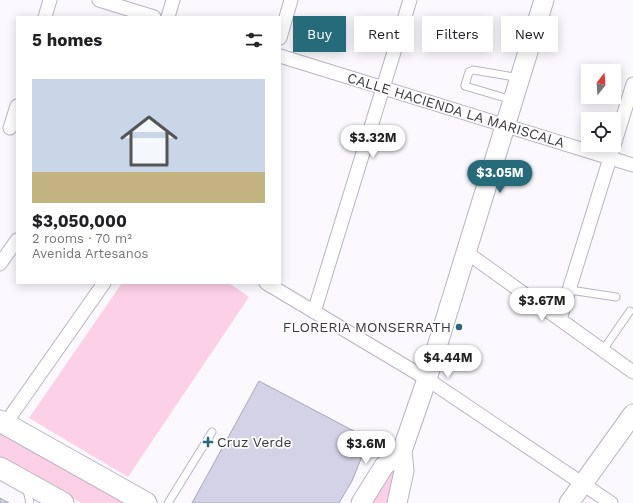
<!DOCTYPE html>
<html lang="en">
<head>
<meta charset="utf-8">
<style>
	body { margin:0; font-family:"Work Sans",sans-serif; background:#f6f6f6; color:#202124; height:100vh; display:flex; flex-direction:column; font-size:15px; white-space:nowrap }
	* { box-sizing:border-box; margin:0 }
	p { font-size:13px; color:#757577 }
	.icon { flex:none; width:22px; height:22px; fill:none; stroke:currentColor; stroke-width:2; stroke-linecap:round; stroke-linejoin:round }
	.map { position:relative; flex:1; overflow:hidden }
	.side { position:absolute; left:16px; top:16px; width:265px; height:268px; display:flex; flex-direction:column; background:#fff; border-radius:0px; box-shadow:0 2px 10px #0003 }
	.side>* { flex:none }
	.top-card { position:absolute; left:293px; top:16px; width:280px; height:36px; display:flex; gap:8px }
	.needle { width:26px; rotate:17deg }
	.tools { position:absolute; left:581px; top:64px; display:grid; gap:8px }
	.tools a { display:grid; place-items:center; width:40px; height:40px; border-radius:0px; background:#fff; box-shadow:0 2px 10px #0003; font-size:20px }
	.price { position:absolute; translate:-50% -34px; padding:0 9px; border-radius:14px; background:#fff; color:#222; font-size:13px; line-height:26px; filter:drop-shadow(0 1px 2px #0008) }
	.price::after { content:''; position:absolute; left:50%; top:24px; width:12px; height:9px; margin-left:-6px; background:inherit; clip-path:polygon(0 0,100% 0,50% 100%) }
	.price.selected { background:#256b7a; color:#fff }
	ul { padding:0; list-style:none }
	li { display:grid; align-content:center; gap:8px; height:212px; padding:0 16px }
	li+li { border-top:1px solid #e0e0e0 }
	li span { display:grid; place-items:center; height:124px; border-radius:0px; color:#555 }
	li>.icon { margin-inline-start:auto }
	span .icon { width:72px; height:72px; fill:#fffc; stroke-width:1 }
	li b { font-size:17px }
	h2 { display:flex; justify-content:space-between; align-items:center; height:48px; padding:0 16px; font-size:17px }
	.tag { padding:0 14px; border-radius:0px; background:#fff; box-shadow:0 2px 10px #0003; font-size:14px; line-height:36px }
	.tag.selected { background:#256b7a; color:#fff }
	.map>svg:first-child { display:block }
	.green { fill:#fcd0e7 }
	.building { fill:#d3d2e6; stroke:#a8a7ba }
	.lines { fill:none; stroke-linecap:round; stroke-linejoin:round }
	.lane-casing { stroke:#bab2c4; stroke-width:9 }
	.street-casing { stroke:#bab2c4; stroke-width:15 }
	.secondary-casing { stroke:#bab2c4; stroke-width:21 }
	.primary-casing { stroke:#bab2c4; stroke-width:23 }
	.lane { stroke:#fff; stroke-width:7 }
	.street { stroke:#fff; stroke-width:13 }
	.secondary { stroke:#fff; stroke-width:19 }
	.primary { stroke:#fff; stroke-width:21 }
	.poi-dot { fill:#256b7a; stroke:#fff; stroke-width:1.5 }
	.labels { text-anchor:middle; stroke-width:3.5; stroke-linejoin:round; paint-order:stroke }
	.street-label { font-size:14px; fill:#3b373f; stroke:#fff }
	.poi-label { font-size:14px; fill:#3b373f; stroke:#fff; text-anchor:end }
</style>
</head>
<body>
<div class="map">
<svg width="633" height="503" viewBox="0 0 633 503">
	<rect width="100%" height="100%" fill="#fbf9fd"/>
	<!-- green -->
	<path class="green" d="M122 283H229L249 297 128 477 29 418Z
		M0 426 132 503H81L0 458Z
		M396 460 389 503H370Z"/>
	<!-- building -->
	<path class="building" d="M259 381 369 439 352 481 339 503H192Z
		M0 498 9 503H0Z"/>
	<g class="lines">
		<!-- lane casing -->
		<g class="lane-casing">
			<path id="lane" d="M512 100 465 86V85L469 72 473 70 520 78
				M570 290 616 297
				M603 350 630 311
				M26 486 30 503
				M168 503 212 432"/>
		</g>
		<!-- street casing -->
		<g class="street-casing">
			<path id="street" d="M99 0 154 17
				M45 17 50 0
				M168 17 173 0
				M280 38 291 0
				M280 56 633 165
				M10 128 17 106
				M466 252 633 372
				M0 264 17 240
				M266 283 427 379 611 503
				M314 312 410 0
				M560 319 633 84
				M5 424 104 283"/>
		</g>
		<!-- secondary casing -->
		<g class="secondary-casing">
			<path id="secondary" d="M361 503 384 466 402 451
				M397 503 404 471 402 451 427 379 544 0
				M569 503 633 414"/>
		</g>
		<!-- primary casing -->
		<g class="primary-casing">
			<path id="primary" d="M0 421 146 503
				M0 468 63 503"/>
		</g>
		<!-- lane -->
		<use href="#lane" class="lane"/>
		<!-- street -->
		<use href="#street" class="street"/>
		<!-- secondary -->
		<use href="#secondary" class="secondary"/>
		<!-- primary -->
		<use href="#primary" class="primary"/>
	</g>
	<!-- markers -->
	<g class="poi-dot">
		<circle cx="459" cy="327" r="4"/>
		<path d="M206 436h4v4h4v4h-4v4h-4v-4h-4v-4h4z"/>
	</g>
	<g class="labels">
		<!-- street labels -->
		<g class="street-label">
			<text transform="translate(456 110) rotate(17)" y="5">CALLE HACIENDA LA MARISCALA</text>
		</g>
		<!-- poi labels -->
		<g class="poi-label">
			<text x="451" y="332">FLORERIA MONSERRATH</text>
			<text x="217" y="447" text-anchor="start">Cruz Verde</text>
		</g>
	</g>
</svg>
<div class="tools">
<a><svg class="needle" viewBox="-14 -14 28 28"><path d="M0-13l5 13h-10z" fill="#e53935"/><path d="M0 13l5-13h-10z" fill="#757577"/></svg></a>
<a><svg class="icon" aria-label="locate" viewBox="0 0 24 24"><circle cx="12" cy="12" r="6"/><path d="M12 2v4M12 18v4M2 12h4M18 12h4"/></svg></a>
</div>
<b class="price" style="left:373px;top:159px">$3.32M</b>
<b class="price selected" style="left:500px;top:194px">$3.05M</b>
<b class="price" style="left:542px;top:322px">$3.67M</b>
<b class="price" style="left:448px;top:379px">$4.44M</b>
<b class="price" style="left:366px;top:465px">$3.6M</b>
<div class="top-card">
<a class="tag selected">Buy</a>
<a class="tag">Rent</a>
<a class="tag">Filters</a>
<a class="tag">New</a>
</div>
<section class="side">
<h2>5 homes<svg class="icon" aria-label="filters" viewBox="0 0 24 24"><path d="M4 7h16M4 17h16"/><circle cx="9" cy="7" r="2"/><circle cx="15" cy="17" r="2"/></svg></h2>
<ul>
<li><span style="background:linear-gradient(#c9d6e8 75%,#c2b280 0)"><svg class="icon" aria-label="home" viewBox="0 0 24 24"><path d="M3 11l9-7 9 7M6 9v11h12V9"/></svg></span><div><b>$3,050,000</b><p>2 rooms · 70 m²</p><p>Avenida Artesanos</p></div></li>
</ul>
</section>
</div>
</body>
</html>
